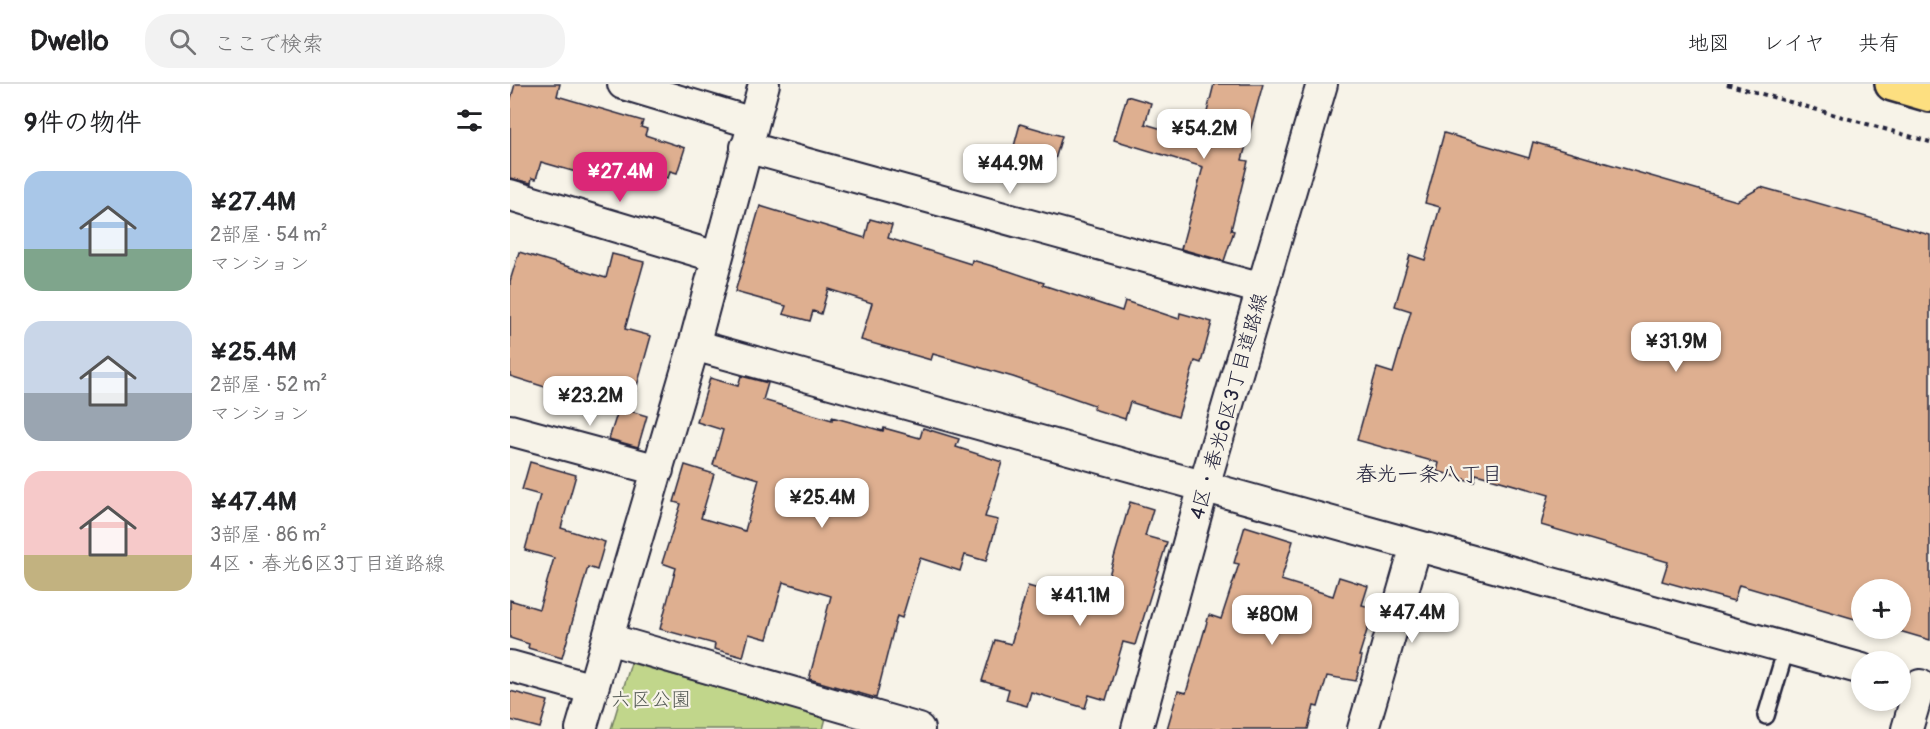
<!DOCTYPE html>
<html lang="ja">
<head>
<meta charset="utf-8">
<style>
	body { margin:0; font-family:Pangolin,"Klee One",sans-serif; background:#f2f2f2; color:#202124; height:100vh; display:flex; flex-direction:column; font-size:22px; white-space:nowrap }
	* { box-sizing:border-box; margin:0 }
	p { font-size:20px; color:#757577 }
	.icon { flex:none; width:33px; height:33px; fill:none; stroke:currentColor; stroke-width:2; stroke-linecap:round; stroke-linejoin:round }
	.map { position:relative; flex:1; overflow:hidden }
	.details { display:flex; flex-direction:column; background:#fff; width:510px }
	.details>* { flex:none }
	.buttons { position:absolute; left:1341px; top:495px; display:grid; gap:12px }
	.buttons a { display:grid; place-items:center; width:60px; height:60px; border-radius:50%; background:#fff; box-shadow:0 3px 9px #0003; font-size:30px }
	.price { position:absolute; translate:-50% -51px; padding:0 14px; border-radius:12px; background:#fff; color:#222; font-size:20px; line-height:39px; filter:drop-shadow(0 2px 3px #0008) }
	.price::after { content:''; position:absolute; left:50%; top:36px; width:18px; height:14px; margin-left:-9px; background:inherit; clip-path:polygon(0 0,100% 0,50% 100%) }
	.price.active { background:#db2777; color:#fff }
	ul { padding:0; list-style:none }
	li { display:flex; align-items:center; gap:18px; height:150px; padding:0 24px }
	li span { display:grid; place-items:center; flex:none; width:168px; height:120px; border-radius:18px; color:#555 }
	li>.icon { margin-inline-start:auto }
	span .icon { width:72px; height:72px; fill:#fffc; stroke-width:1 }
	li b { font-size:26px }
	h2 { display:flex; justify-content:space-between; align-items:center; height:72px; padding:0 24px; font-size:26px }
	header { display:flex; align-items:center; gap:36px; box-sizing:border-box; height:84px; padding:0 30px; background:#fff; border-bottom:2px solid #e0e0e0 }
	header strong { font-size:28px }
	nav { display:flex; gap:33px; margin-inline-start:auto; font-size:21px }
	.search { width:420px; height:54px; background:#f2f2f2; display:flex; align-items:center; gap:15px; box-sizing:border-box; padding:0 21px; border-radius:24px; color:#757577; font-size:22px }
	main { display:flex; flex:1; min-height:0 }
	.map>svg:first-child { display:block }
	.park { fill:#c1d68b; stroke:#727c63; stroke-width:1.5 }
	.building { fill:#deaf90; stroke:#22223b; stroke-width:1.5 }
	.lines { fill:none; stroke-linecap:round; stroke-linejoin:round }
	.lane-casing { stroke:#22223b; stroke-width:20 }
	.street-casing { stroke:#22223b; stroke-width:34 }
	.highway-casing { stroke:#22223b; stroke-width:38 }
	.path { stroke:#22223b; stroke-width:4; stroke-dasharray:4.5 4.5; stroke-linecap:butt }
	.lane { stroke:#f7f3e8; stroke-width:15 }
	.street { stroke:#f7f3e8; stroke-width:30 }
	.highway { stroke:#fddf80; stroke-width:33 }
	.labels { text-anchor:middle; stroke-width:4.5; stroke-linejoin:round; paint-order:stroke }
	.street-label { font-size:20px; fill:#22223b; stroke:#f7f3e8 }
	.park-label { font-size:20px; fill:#525853; stroke:#f7f3e8 }
	.neighbourhood-label { font-size:21px; fill:#22223b; stroke:#f7f3e8 }
</style>
</head>
<body>
<header>
<strong>Dwello</strong>
<div class="search"><svg class="icon" aria-label="search" viewBox="0 0 24 24"><circle cx="10" cy="10" r="6"/><path d="M15 15l6 6"/></svg>ここで検索</div>
<nav><a>地図</a><a>レイヤ</a><a>共有</a></nav>
</header>
<main>
<section class="details">
<h2>9件の物件<svg class="icon" aria-label="filters" viewBox="0 0 24 24"><path d="M4 7h16M4 17h16"/><circle cx="9" cy="7" r="2"/><circle cx="15" cy="17" r="2"/></svg></h2>
<ul>
<li><span style="background:linear-gradient(#a9c7e8 65%,#7fa58c 0)"><svg class="icon" aria-label="home" viewBox="0 0 24 24"><path d="M3 11l9-7 9 7M6 9v11h12V9"/></svg></span><div><b>¥27.4M</b><p>2部屋 · 54 m²</p><p>マンション</p></div></li>
<li><span style="background:linear-gradient(#c9d6e8 60%,#9aa5b1 0)"><svg class="icon" aria-label="home" viewBox="0 0 24 24"><path d="M3 11l9-7 9 7M6 9v11h12V9"/></svg></span><div><b>¥25.4M</b><p>2部屋 · 52 m²</p><p>マンション</p></div></li>
<li><span style="background:linear-gradient(#f6c9c9 70%,#c2b280 0)"><svg class="icon" aria-label="home" viewBox="0 0 24 24"><path d="M3 11l9-7 9 7M6 9v11h12V9"/></svg></span><div><b>¥47.4M</b><p>3部屋 · 86 m²</p><p>4区・春光6区3丁目道路線</p></div></li>
</ul>
</section>
<div class="map">
<svg width="1420" height="645" viewBox="0 0 1420 645">
	<rect width="100%" height="100%" fill="#f7f3e8"/>
	<filter id="ink" filterUnits="userSpaceOnUse"><feTurbulence type="fractalNoise" baseFrequency=".0167" numOctaves="2"/><feDisplacementMap in="SourceGraphic" scale="12" xChannelSelector="R" yChannelSelector="G"/><feConvolveMatrix kernelMatrix="1 2 1 2 8 2 1 2 1" color-interpolation-filters="sRGB"/></filter>
	<g filter="url(#ink)">
		<!-- park -->
		<path class="park" d="M121 579 316 634 313 645H101Z"/>
		<!-- building -->
		<path class="building" d="M5 0H50L47 12 133 37 131 43 137 45 135 51 175 64 167 89 160 87 158 94 144 90 142 97 98 82 94 96 31 78 26 95 22 94 21 99 0 94V18Z
			M704 0H753L732 76 738 77 721 146 724 147 714 177 671 165 693 83 604 56 617 12 641 19 635 40 690 56Z
			M510 40 552 52 541 89 500 77Z
			M934 49 1019 74 1023 58 1227 117 1251 103 1420 151V556L1379 544H1390V506H1352V537L1229 501 1224 517 1152 497 1158 478 1031 441 1039 411 966 390 964 398 927 387 929 379 847 356 867 284 883 289 901 227 885 222 900 171 915 176 930 123 915 119Z
			M250 122 355 154 360 135 382 141 378 154 461 180 462 176 499 187 534 199 533 201 612 227 615 217 669 235 670 229 702 238 691 279 685 277 668 333 620 318 615 335 583 325 584 321 503 293 423 270 421 276 351 256 362 219 318 205 311 230 303 227 300 237 273 230 276 222 225 208Z
			M9 168 96 194 102 170 134 178 115 245 141 252 120 327 137 332 128 363 99 355 107 330 53 314 54 309 0 292V197Z
			M231 292 258 299 253 316 322 336V333L373 347 374 344 410 354 413 344 449 355 446 363 492 378 475 433 488 436 476 477 455 471 450 487 410 474 392 534 387 532 366 614 299 595 321 512 273 498 257 555 239 550 233 573 204 565 205 560 150 545 166 484 152 479 171 420 164 418 175 381 204 390 191 434 235 447 249 395 203 381 213 346 187 338 200 294 228 302Z
			M20 378 66 391 51 444 95 458 87 486 78 483 52 574 18 564 19 560 0 554V516L29 525 44 474 15 466 30 411 12 406Z
			M620 418 643 425 635 452 657 458 625 561 613 558 596 616 579 611 575 624 521 608 517 622 496 616 499 605 472 597 485 556 501 560 518 502 532 506 534 500 592 516Z
			M735 442 783 457 771 496 823 512 829 493 858 502 852 521 864 524 849 572H852L846 597 817 592 808 623 804 622 798 645H657L668 607 676 609 699 531 711 535 729 480 724 479Z
			M0 607 38 617 30 644 0 636Z"/>
		<g class="lines">
			<!-- lane casing -->
			<g class="lane-casing">
				<path id="lane" d="M1256 632 1276 565"/>
			</g>
			<!-- street casing -->
			<g class="street-casing">
				<path id="street" d="M113 0 243 39
					M236 63 752 205
					M0 111 207 173
					M184 261 1352 585
					M0 346 148 386
					M98 555 409 645
					M0 582 83 605
					M71 645 184 261 254 0
					M627 645 694 402 812 0
					M853 645 906 462
					M1397 645 1410 601"/>
			</g>
			<!-- highway casing -->
			<g class="highway-casing">
				<path id="highway" d="M1382 0 1420 11"/>
			</g>
			<!-- path -->
			<path class="path" d="M1217 0 1420 58"/>
			<!-- lane -->
			<use href="#lane" class="lane"/>
			<!-- street -->
			<use href="#street" class="street"/>
			<!-- highway -->
			<use href="#highway" class="highway"/>
		</g>
	</g>
	<g class="labels">
		<!-- street labels -->
		<g class="street-label">
			<text transform="translate(718 322) rotate(-74)" y="7">4区・春光6区3丁目道路線</text>
		</g>
		<!-- park labels -->
		<g class="park-label">
			<text x="141" y="622">六区公園</text>
		</g>
		<!-- neighbourhood labels -->
		<g class="neighbourhood-label">
			<text x="919" y="397">春光一条八丁目</text>
		</g>
	</g>
</svg>
<div class="buttons">
<a>+</a>
<a>−</a>
</div>
<b class="price" style="left:694px;top:76px">¥54.2M</b>
<b class="price" style="left:500px;top:111px">¥44.9M</b>
<b class="price active" style="left:110px;top:119px">¥27.4M</b>
<b class="price" style="left:1166px;top:289px">¥31.9M</b>
<b class="price" style="left:80px;top:343px">¥23.2M</b>
<b class="price" style="left:312px;top:445px">¥25.4M</b>
<b class="price" style="left:570px;top:543px">¥41.1M</b>
<b class="price" style="left:902px;top:560px">¥47.4M</b>
<b class="price" style="left:762px;top:562px">¥80M</b>
</div>
</main>
</body>
</html>
